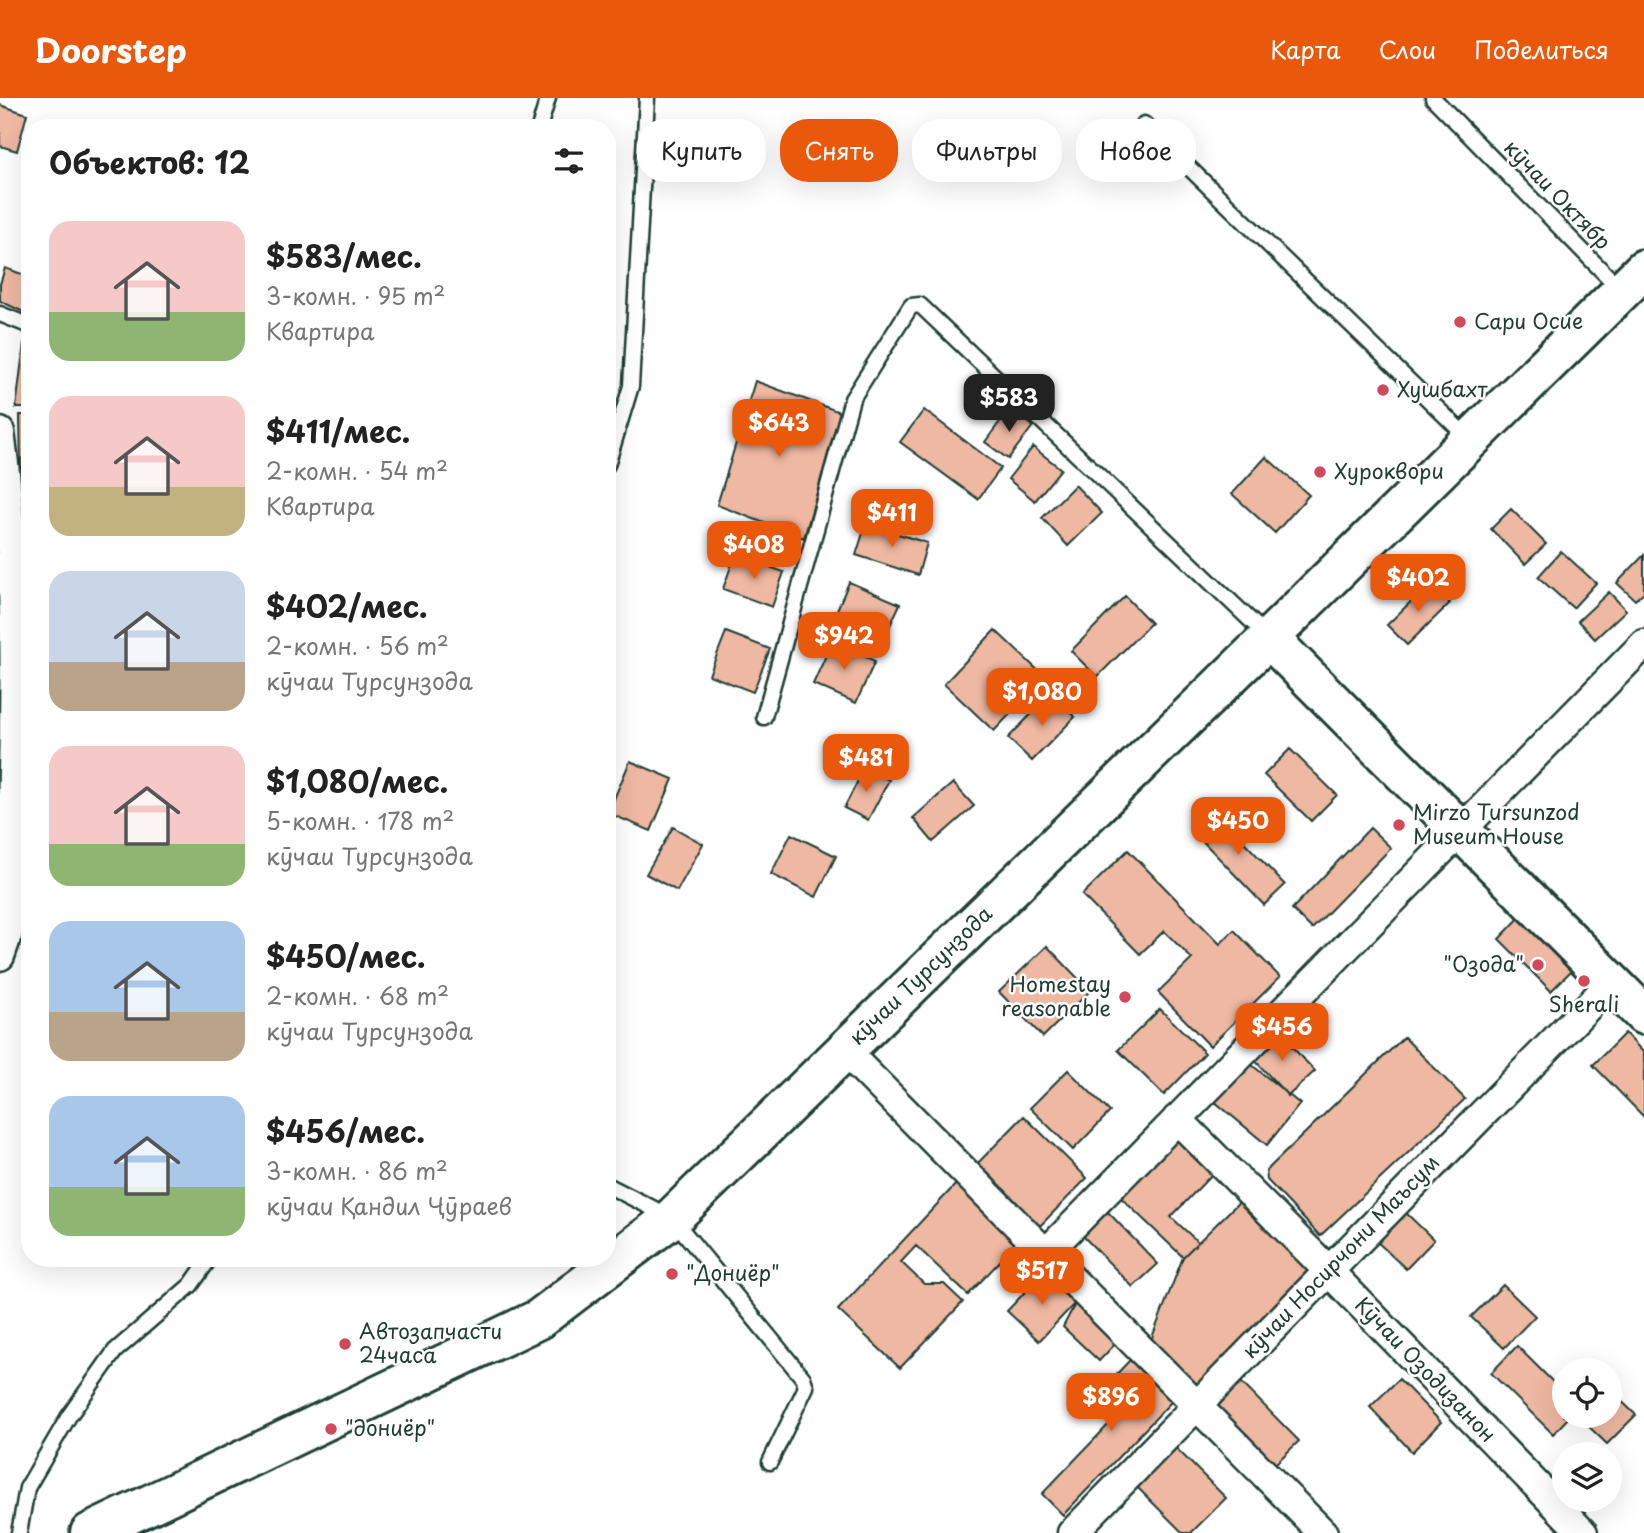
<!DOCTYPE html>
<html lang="ru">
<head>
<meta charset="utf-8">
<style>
	body { margin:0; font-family:"Playpen Sans",sans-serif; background:#f2f2f2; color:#222; height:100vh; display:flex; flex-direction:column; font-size:26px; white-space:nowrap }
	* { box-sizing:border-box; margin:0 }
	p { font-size:23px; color:#767676 }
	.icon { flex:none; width:38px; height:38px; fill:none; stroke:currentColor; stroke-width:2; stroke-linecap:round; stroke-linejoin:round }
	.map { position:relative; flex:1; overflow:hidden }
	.sheet { position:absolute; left:21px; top:21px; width:595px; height:1148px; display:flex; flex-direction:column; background:#fff; border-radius:28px; box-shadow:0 7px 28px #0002 }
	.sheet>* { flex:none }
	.top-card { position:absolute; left:637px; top:21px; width:665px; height:63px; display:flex; gap:14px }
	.buttons { position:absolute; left:1552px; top:1260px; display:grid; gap:14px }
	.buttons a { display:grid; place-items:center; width:70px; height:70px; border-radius:50%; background:#fff; box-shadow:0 7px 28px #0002; font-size:35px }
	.price { position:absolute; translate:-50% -60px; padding:0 16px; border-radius:14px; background:#ea580c; color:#fff; font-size:23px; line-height:46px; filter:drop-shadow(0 2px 4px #0008) }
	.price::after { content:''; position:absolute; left:50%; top:42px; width:21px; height:16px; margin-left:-10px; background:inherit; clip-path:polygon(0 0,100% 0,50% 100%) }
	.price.on { background:#222; color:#fff }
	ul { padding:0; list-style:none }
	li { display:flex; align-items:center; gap:21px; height:175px; padding:0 28px }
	li span { display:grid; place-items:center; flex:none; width:196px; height:140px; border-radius:21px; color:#555 }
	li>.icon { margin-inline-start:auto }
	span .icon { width:84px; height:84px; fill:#fffc; stroke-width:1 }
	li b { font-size:30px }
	h2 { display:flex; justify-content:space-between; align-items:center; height:84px; padding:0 28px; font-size:30px }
	.tag { padding:0 24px; border-radius:28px; background:#fff; box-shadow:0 7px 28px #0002; font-size:24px; line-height:63px }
	.tag.on { background:#ea580c; color:#fff }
	header { display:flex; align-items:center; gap:42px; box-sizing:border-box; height:98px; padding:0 35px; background:#ea580c; color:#fff }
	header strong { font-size:33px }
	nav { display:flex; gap:38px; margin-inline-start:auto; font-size:24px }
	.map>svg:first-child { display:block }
	.building { fill:#eeb8a2; stroke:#1f3d34; stroke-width:2 }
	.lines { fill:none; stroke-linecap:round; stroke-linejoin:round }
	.service-casing { stroke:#1f3d34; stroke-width:19 }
	.minor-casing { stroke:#1f3d34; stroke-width:33 }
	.secondary-casing { stroke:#1f3d34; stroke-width:44 }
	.service { stroke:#fff; stroke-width:14 }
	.minor { stroke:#fff; stroke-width:28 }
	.secondary { stroke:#fff; stroke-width:38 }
	.poi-dot { fill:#d1495b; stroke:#fff; stroke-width:2.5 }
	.labels { text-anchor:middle; stroke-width:5; stroke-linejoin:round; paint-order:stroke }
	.street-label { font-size:21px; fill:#1f3d34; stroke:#fff }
	.poi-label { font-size:21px; fill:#1f3d34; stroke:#fff; text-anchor:start }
</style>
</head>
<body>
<header>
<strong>Doorstep</strong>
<nav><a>Карта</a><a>Слои</a><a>Поделиться</a></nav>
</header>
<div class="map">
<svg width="1644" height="1435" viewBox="0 0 1644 1435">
	<rect width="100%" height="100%" fill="#fff"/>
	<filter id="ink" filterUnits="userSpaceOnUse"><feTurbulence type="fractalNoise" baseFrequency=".0143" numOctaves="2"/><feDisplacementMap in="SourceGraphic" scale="14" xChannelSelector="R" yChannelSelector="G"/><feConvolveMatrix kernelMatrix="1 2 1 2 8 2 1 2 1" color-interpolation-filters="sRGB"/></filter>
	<g filter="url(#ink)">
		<!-- building -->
		<path class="building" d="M0 7 27 16 17 53 0 48Z
			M5 170 30 179V217L0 203V186Z
			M24 245 30 247V310H16Z
			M755 283 840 314 804 440 717 407Z
			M1010 310 1033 328 1008 361 985 344Z
			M924 312 1001 370 978 401 900 344Z
			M20 317H30V369L21 370Z
			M1033 349 1061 371 1035 403 1008 381Z
			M1266 359 1309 397 1275 435 1232 396Z
			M1075 387 1102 415 1068 448 1042 420Z
			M1511 411 1546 446 1525 466 1491 431Z
			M866 426 927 445 918 477 856 457Z
			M26 430H30V473Z
			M1561 453 1596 485 1573 510 1538 479Z
			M735 457 784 474 772 509 723 491Z
			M1644 457V494L1635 502 1617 485Z
			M849 484 900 506 883 543 833 521Z
			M1430 485 1450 505 1407 547 1387 527Z
			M1609 494 1626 512 1595 541 1578 523Z
			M1125 498 1151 525 1097 579 1071 553Z
			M995 532 1045 579 994 633 944 586Z
			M726 534 770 551 753 594 709 577Z
			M832 544 875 563 856 605 813 586Z
			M1051 596 1075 619 1032 663 1008 640Z
			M1290 651 1337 697 1311 723 1264 677Z
			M630 663 673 681 651 733 608 715Z
			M865 669 889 682 868 722 844 710Z
			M953 685 974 708 933 744 913 720Z
			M1212 710 1285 787 1264 807 1191 731Z
			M673 729 703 746 677 793 646 776Z
			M1370 730 1391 750 1312 831 1292 811Z
			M791 736 836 758 816 799 771 776Z
			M1128 752 1220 846 1234 832 1280 879 1210 948 1158 894 1192 861 1164 833 1140 856 1082 797Z
			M1524 815 1577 867 1551 893 1499 841Z
			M1047 848 1090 893 1043 939 999 894Z
			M1160 911 1205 955 1164 997 1118 952Z
			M1276 932 1315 973 1288 998 1250 957Z
			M1625 935 1644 955V1019L1593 967Z
			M1404 939 1465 1001 1320 1138 1267 1082 1266 1073Z
			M1247 963 1300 1006 1267 1047 1214 1003Z
			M1068 972 1110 1014 1073 1052 1030 1010Z
			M1024 1018 1087 1080 1034 1134 971 1072Z
			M1179 1035 1217 1071 1171 1119 1198 1144 1183 1159 1119 1098Z
			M958 1084 1020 1142 968 1197 916 1148 901 1164 924 1186H944L963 1204 900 1270 838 1212Z
			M1244 1099 1314 1170 1195 1295 1148 1250 1183 1159Z
			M1402 1111 1434 1142 1406 1171 1373 1140Z
			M1106 1112 1158 1166 1133 1189 1081 1136Z
			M1044 1174 1076 1204 1039 1243 1007 1213Z
			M1503 1187 1535 1218 1504 1250 1471 1219Z
			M1076 1204 1117 1244 1099 1263 1063 1229Z
			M1517 1248 1564 1295V1318H1570L1553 1336 1491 1275Z
			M1130 1262 1172 1303 1063 1417 1042 1396 1112 1323 1091 1303Z
			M1237 1280 1299 1343 1271 1370 1209 1307Z
			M1399 1281 1441 1324 1412 1354 1370 1309Z
			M1610 1292 1636 1317 1607 1346 1581 1321 1584 1318H1610Z
			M1172 1346 1226 1400 1191 1435H1183L1133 1385Z"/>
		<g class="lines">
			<!-- service casing -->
			<g class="service-casing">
				<path id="service" d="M1433 0 1621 192
					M1144 26 1468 340
					M539 30 548 0
					M0 216 30 228
					M607 367 631 288 647 0
					M764 619 852 301 911 208 920 207 1268 539
					M607 1087 672 1120 803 1280 806 1289 770 1364
					M19 1435 27 1390 69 1318 115 1253 191 1187 210 1160"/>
			</g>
			<!-- minor casing -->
			<g class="minor-casing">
				<path id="minor" d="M0 334C23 499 13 669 8 835L0 858
					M844 952 1323 1435
					M1177 1021 1312 1156 1583 1435
					M1045 1156 1644 546
					M1072 1435 1612 884"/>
			</g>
			<!-- secondary casing -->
			<g class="secondary-casing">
				<path id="secondary" d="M1269 540 1644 917
					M90 1435 539 1221 672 1120 1269 540 1644 171"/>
			</g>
			<!-- service -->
			<use href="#service" class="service"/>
			<!-- minor -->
			<use href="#minor" class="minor"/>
			<!-- secondary -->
			<use href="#secondary" class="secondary"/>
		</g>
	</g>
	<!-- markers -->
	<g class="poi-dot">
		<circle cx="1460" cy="224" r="7"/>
		<circle cx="1383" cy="292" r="7"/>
		<circle cx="1320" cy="374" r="7"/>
		<circle cx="1399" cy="727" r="7"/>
		<circle cx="1538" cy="867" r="7"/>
		<circle cx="1584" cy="883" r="7"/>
		<circle cx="1125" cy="899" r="7"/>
		<circle cx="672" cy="1176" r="7"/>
		<circle cx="345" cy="1246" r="7"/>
		<circle cx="331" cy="1331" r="7"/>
	</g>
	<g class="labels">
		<!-- street labels -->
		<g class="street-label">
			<text transform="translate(1557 97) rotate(46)" y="7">кӯчаи Октябр</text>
			<text transform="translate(921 878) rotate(-44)" y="7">кӯчаи Турсунзода</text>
			<text transform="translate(1341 1159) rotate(-46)" y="7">кӯчаи Носирчони Маъсум</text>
			<text transform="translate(1425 1272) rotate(46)" y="7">Кӯчаи Озодизанон</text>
		</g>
		<!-- poi labels -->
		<g class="poi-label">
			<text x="1474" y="231">Сари Осие</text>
			<text x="1397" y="299">Хушбахт</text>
			<text x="1334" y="381">Хуроквори</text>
			<text x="1413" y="722">Mirzo Tursunzod<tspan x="1413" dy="24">Museum House</tspan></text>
			<text x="1524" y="874" text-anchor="end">"Озода"</text>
			<text x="1111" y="894" text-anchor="end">Homestay<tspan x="1111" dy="24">reasonable</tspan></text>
			<text x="1584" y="914" text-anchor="middle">Sherali</text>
			<text x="686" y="1183">"Дониёр"</text>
			<text x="359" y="1241">Автозапчасти<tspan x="359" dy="24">24часа</tspan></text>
			<text x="345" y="1338">"дониёр"</text>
		</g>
	</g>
</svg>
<div class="buttons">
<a><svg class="icon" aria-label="locate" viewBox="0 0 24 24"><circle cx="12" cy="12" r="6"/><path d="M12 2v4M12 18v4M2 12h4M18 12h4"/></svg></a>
<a><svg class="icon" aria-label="layers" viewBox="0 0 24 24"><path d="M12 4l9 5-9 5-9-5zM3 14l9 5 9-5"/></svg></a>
</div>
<b class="price on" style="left:1009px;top:336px">$583</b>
<b class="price" style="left:779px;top:361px">$643</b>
<b class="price" style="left:892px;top:451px">$411</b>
<b class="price" style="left:754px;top:483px">$408</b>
<b class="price" style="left:1418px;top:516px">$402</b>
<b class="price" style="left:844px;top:574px">$942</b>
<b class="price" style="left:1042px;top:630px">$1,080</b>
<b class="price" style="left:866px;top:696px">$481</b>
<b class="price" style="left:1238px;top:759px">$450</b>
<b class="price" style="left:1282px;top:965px">$456</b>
<b class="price" style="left:1042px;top:1209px">$517</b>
<b class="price" style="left:1111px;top:1335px">$896</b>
<div class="top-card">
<a class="tag">Купить</a>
<a class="tag on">Снять</a>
<a class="tag">Фильтры</a>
<a class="tag">Новое</a>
</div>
<section class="sheet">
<h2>Объектов: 12<svg class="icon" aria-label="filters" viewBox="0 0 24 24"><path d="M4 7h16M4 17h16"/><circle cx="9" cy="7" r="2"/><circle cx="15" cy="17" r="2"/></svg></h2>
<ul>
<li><span style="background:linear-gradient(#f6c9c9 65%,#8fb573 0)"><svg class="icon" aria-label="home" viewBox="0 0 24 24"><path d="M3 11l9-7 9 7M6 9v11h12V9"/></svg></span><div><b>$583/мес.</b><p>3-комн. · 95 m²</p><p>Квартира</p></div></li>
<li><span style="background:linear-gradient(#f6c9c9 65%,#c2b280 0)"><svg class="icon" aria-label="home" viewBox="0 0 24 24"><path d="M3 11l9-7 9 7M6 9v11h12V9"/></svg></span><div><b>$411/мес.</b><p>2-комн. · 54 m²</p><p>Квартира</p></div></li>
<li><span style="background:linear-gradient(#c9d6e8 65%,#b9a48a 0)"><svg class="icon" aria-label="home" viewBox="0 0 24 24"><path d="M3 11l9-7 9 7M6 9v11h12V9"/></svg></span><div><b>$402/мес.</b><p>2-комн. · 56 m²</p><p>кӯчаи Турсунзода</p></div></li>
<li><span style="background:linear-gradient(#f6c9c9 70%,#8fb573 0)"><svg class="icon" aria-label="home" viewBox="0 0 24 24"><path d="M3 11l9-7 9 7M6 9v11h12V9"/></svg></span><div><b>$1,080/мес.</b><p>5-комн. · 178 m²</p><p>кӯчаи Турсунзода</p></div></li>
<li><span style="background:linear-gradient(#a9c7e8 65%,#b9a48a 0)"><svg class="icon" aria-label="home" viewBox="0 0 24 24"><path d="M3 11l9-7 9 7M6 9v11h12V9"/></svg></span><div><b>$450/мес.</b><p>2-комн. · 68 m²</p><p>кӯчаи Турсунзода</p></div></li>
<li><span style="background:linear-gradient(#a9c7e8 65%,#8fb573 0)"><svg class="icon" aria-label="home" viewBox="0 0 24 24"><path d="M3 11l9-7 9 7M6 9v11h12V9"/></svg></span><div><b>$456/мес.</b><p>3-комн. · 86 m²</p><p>кӯчаи Қандил Ҷӯраев</p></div></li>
</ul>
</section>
</div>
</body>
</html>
